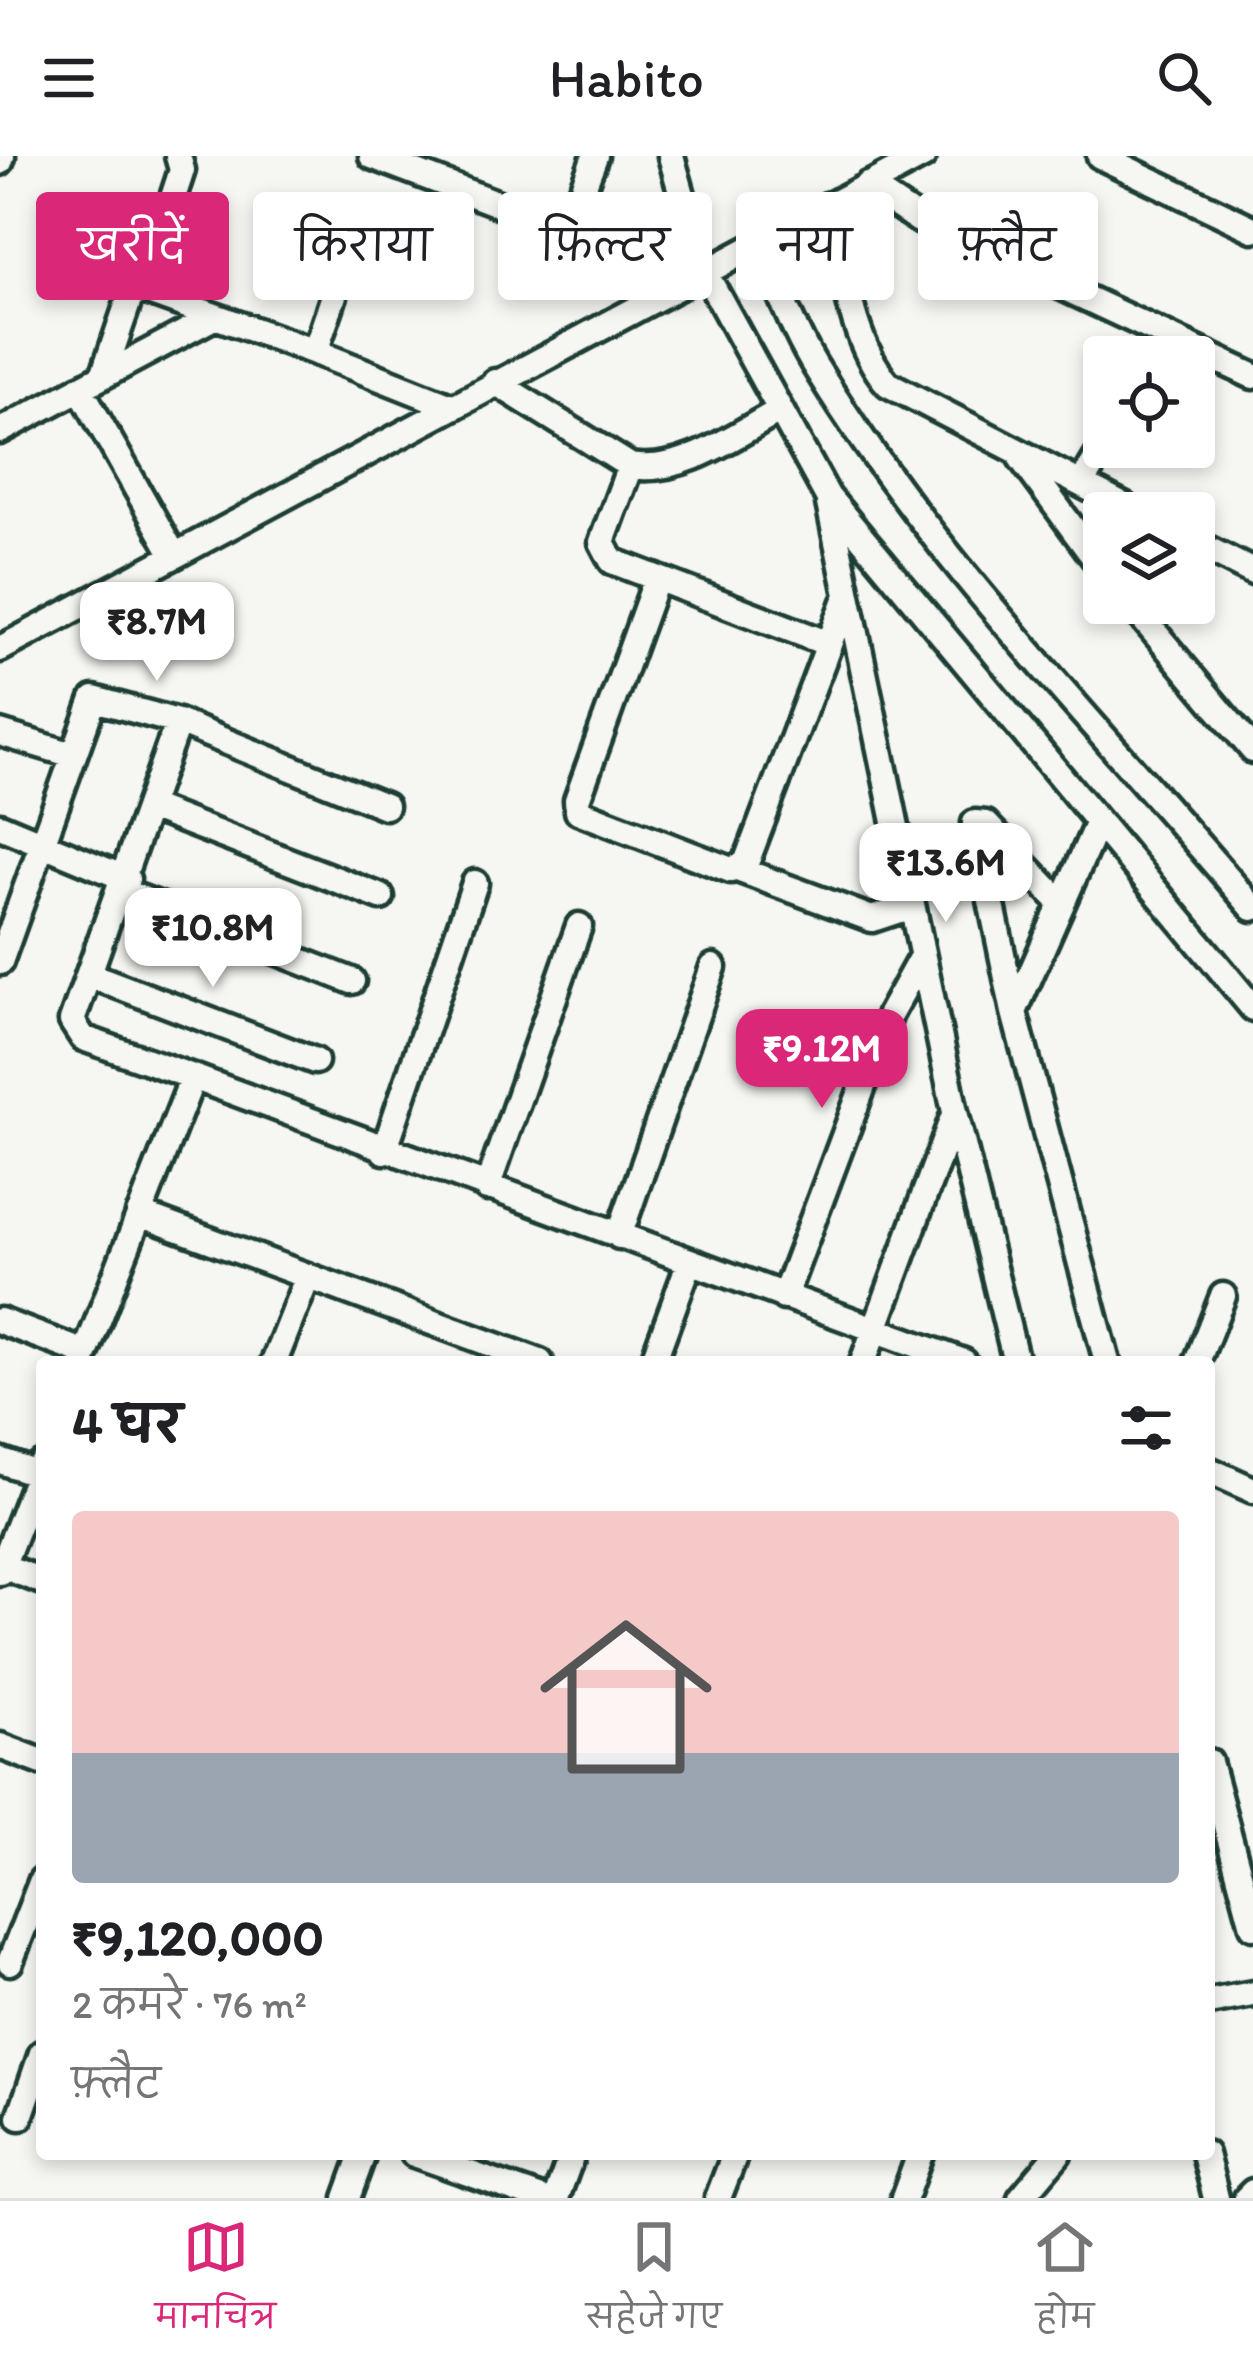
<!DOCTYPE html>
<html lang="hi">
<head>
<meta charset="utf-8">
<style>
	body { margin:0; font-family:Itim,"Playpen Sans Deva",sans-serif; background:#f2f2f2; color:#202124; height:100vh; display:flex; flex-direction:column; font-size:45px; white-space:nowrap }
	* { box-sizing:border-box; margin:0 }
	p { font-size:39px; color:#757577 }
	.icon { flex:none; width:66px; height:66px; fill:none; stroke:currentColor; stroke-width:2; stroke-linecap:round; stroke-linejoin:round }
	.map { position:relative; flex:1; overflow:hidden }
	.panel { position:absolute; left:36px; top:1200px; width:1179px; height:804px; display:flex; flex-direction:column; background:#fff; border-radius:12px; box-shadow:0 6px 18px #0003 }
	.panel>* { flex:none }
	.banner { position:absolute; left:36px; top:36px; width:1182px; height:108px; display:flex; gap:24px }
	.controls { position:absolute; left:1083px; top:180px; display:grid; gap:24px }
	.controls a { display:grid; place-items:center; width:132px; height:132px; border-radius:12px; background:#fff; box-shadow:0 6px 18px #0003; font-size:60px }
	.price { position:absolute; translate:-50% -102px; padding:0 27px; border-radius:24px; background:#fff; color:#222; font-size:39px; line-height:78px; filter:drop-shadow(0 3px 6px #0008) }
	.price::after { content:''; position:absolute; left:50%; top:72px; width:36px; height:27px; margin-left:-18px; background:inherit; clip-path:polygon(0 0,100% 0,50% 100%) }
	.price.selected { background:#db2777; color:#fff }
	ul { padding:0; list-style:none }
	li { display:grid; align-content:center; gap:24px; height:636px; padding:0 36px }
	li+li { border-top:3px solid #e0e0e0 }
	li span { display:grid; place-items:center; height:372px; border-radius:12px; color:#555 }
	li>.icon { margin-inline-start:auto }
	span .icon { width:216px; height:216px; fill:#fffc; stroke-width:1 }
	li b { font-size:51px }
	h2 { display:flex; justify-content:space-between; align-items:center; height:144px; padding:0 36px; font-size:51px }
	.pill { padding:0 42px; border-radius:12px; background:#fff; box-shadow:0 6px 18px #0003; font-size:42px; line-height:108px }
	.pill.selected { background:#db2777; color:#fff }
	header { display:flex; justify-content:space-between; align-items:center; height:156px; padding:0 36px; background:#fff; font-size:54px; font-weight:600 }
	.dock { display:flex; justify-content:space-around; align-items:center; height:168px; border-top:3px solid #e0e0e0; background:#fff; font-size:33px; color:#757577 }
	.dock a { display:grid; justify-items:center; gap:6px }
	.dock .selected { color:#db2777 }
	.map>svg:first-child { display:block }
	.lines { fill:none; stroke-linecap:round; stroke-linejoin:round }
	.minor-casing { stroke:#1f3d34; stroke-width:33 }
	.minor { stroke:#f6f6f2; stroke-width:24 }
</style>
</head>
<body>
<header><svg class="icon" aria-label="menu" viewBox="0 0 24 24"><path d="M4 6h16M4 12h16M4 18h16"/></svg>Habito<svg class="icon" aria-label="search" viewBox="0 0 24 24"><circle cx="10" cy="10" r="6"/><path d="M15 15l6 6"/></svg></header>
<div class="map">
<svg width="1253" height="2042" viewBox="0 0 1253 2042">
	<rect width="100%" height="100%" fill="#f6f6f2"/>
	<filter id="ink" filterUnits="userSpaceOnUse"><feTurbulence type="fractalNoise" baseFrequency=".00833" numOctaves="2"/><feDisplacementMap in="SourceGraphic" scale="24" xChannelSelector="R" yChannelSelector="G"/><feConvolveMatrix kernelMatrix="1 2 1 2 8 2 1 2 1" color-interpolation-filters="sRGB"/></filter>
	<g filter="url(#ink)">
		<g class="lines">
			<!-- minor casing -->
			<g class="minor-casing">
				<path id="minor" d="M178 0 182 14 147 121 154 138 315 196 354 80
					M372 0 690 121
					M671 0 703 113 828 341 1253 852
					M1100 0 1253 73
					M0 6 2 0
					M867 29 919 64 1253 220
					M829 49C843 105 849 184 888 228L1137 357
					M567 74 595 0
					M757 85C777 129 794 178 820 218 940 412 1106 578 1253 752
					M315 196 451 250
					M104 217 130 141 147 131
					M495 226 630 310C682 319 735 279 779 255
					M80 232 174 399
					M0 275 214 161
					M1021 302 1104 415
					M630 310 602 386 612 405 829 488
					M1081 328 1104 290
					M829 347 955 956 1016 1206
					M1194 386 1253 416
					M657 422 577 644 578 655 731 714 746 707 845 446
					M1130 447 1253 594
					M0 493 923 0
					M0 577 73 599
					M152 652 381 741
					M0 670 127 723
					M740 714 872 763 911 750
					M122 735 352 825
					M1061 747 986 668 975 667 1014 856 1107 1206
					M0 806 94 543 178 566 385 650
					M90 819 315 905
					M1014 856 1098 666
					M193 921 690 1105
					M384 995 475 727
					M487 1032 579 770
					M139 1058 540 1206
					M619 1080 713 811
					M784 1141 890 858 922 800
					M0 1165 85 1197
					M82 1206 193 921 83 882 72 865 178 566
					M274 1206 308 1120
					M653 1206 690 1105 964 1206
					M863 1206 955 956
					M1197 1206 1223 1140
					M0 1305 38 1318
					M1209 1314 1253 1334
					M2 1410 42 1425
					M0 1416 42 1308
					M0 1590 42 1606
					M1209 1606 1253 1770
					M10 1806 42 1724
					M1209 1846 1253 1838
					M20 1961 42 1897
					M414 1998 539 2042
					M1205 1998 1216 2042
					M347 2042 363 1998
					M556 2042 572 1998
					M718 2042 735 1998
					M904 2042 920 1998
					M1021 2042 1058 1998
					M1247 2042 1253 2036"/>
			</g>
			<!-- minor -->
			<use href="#minor" class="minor"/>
		</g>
	</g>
</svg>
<div class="controls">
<a><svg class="icon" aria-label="locate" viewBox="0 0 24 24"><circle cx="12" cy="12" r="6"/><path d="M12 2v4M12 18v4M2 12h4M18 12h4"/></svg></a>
<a><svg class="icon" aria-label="layers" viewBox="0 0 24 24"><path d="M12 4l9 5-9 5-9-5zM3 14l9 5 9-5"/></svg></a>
</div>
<b class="price" style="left:157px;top:528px">₹8.7M</b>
<b class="price" style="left:946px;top:769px">₹13.6M</b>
<b class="price" style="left:213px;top:834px">₹10.8M</b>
<b class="price selected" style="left:822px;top:955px">₹9.12M</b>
<div class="banner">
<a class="pill selected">खरीदें</a>
<a class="pill">किराया</a>
<a class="pill">फ़िल्टर</a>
<a class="pill">नया</a>
<a class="pill">फ़्लैट</a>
</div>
<section class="panel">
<h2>4 घर<svg class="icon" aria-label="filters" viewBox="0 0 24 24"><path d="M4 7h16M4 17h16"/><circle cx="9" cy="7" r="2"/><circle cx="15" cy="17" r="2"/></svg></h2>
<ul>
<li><span style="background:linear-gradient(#f6c9c9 65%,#9aa5b1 0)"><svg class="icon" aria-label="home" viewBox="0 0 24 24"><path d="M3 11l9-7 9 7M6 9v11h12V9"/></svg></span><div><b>₹9,120,000</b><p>2 कमरे · 76 m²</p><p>फ़्लैट</p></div></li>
</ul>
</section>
</div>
<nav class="dock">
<a class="selected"><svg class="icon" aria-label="map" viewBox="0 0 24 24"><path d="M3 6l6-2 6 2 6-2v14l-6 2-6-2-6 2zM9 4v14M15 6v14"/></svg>मानचित्र</a>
<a><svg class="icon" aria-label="saved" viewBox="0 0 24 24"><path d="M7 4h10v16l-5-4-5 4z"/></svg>सहेजे गए</a>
<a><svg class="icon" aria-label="home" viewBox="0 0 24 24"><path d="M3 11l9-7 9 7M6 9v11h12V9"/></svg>होम</a>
</nav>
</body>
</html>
